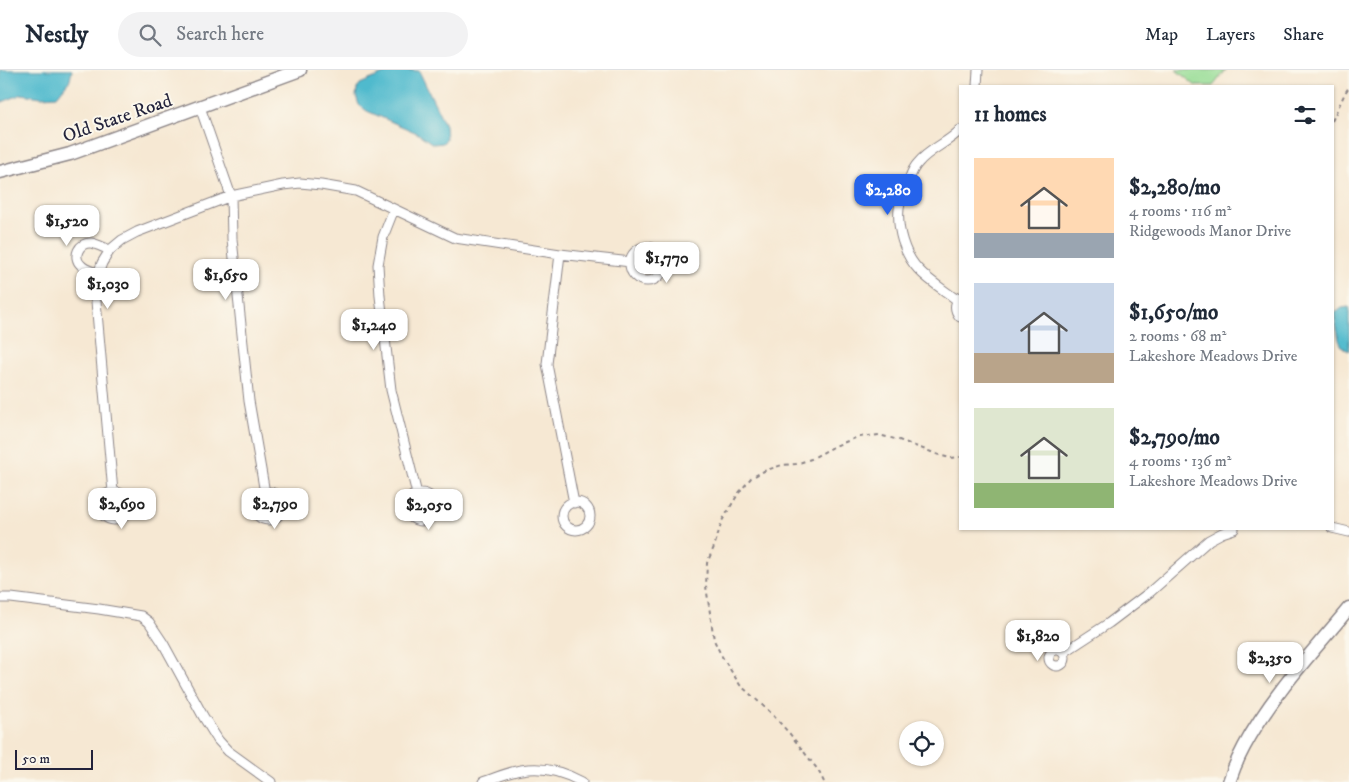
<!DOCTYPE html>
<html lang="en">
<head>
<meta charset="utf-8">
<style>
	body { margin:0; font-family:"IM FELL DW Pica",serif; background:#f2f2f3; color:#1f2937; height:100vh; display:flex; flex-direction:column; font-size:19px; white-space:nowrap }
	* { box-sizing:border-box; margin:0 }
	p { font-size:16px; color:#747a83 }
	.icon { flex:none; width:28px; height:28px; fill:none; stroke:currentColor; stroke-width:2; stroke-linecap:round; stroke-linejoin:round }
	.map { position:relative; flex:1; overflow:hidden }
	.details { position:absolute; left:959px; top:15px; width:375px; height:445px; display:flex; flex-direction:column; background:#fff; border-radius:0px; box-shadow:0 1px 4px #0004 }
	.details>* { flex:none }
	.buttons { position:absolute; left:899px; top:651px; display:grid; gap:10px }
	.buttons a { display:grid; place-items:center; width:45px; height:45px; border-radius:50%; background:#fff; box-shadow:0 1px 4px #0004; font-size:25px }
	.scale { position:absolute; left:15px; bottom:12px; width:78px; box-sizing:border-box; padding-left:5px; border:2px solid #22223b; border-top:0; font-size:14px; line-height:18px; white-space:nowrap; color:#22223b; -webkit-text-stroke:4px #fbf7ec; paint-order:stroke }
	.price { position:absolute; translate:-50% -42px; padding:0 11px; border-radius:10px; background:#fff; color:#222; font-size:16px; line-height:32px; filter:drop-shadow(0 1px 2px #0008) }
	.price::after { content:''; position:absolute; left:50%; top:30px; width:15px; height:11px; margin-left:-8px; background:inherit; clip-path:polygon(0 0,100% 0,50% 100%) }
	.price.active { background:#2563eb; color:#fff }
	ul { padding:0; list-style:none }
	li { display:flex; align-items:center; gap:15px; height:125px; padding:0 15px }
	li span { display:grid; place-items:center; flex:none; width:140px; height:100px; border-radius:0px; color:#555 }
	li>.icon { margin-inline-start:auto }
	span .icon { width:60px; height:60px; fill:#fffc; stroke-width:1 }
	li b { font-size:21px }
	h2 { display:flex; justify-content:space-between; align-items:center; height:60px; padding:0 15px; font-size:21px }
	header { display:flex; align-items:center; gap:30px; box-sizing:border-box; height:70px; padding:0 25px; background:#fff; border-bottom:1px solid #e0e1e3 }
	header strong { font-size:24px }
	nav { display:flex; gap:28px; margin-inline-start:auto; font-size:18px }
	.search { width:350px; height:45px; background:#f2f2f3; display:flex; align-items:center; gap:12px; box-sizing:border-box; padding:0 18px; border-radius:28px; color:#747a83; font-size:19px }
	.map>svg:first-child { display:block }
	.green { fill:#98dd96; stroke:#5d8068 }
	.water { fill:#50bacd; stroke:#396e84 }
	.lines { fill:none; stroke-linecap:round; stroke-linejoin:round }
	.street-casing { stroke:#8c8587; stroke-width:11 }
	.secondary-casing { stroke:#8c8587; stroke-width:15 }
	.path { stroke:#8c8587; stroke-width:2; stroke-dasharray:4 4; stroke-linecap:butt }
	.street { stroke:#fff; stroke-width:9 }
	.secondary { stroke:#fff; stroke-width:12 }
	.labels { text-anchor:middle; stroke-width:4; stroke-linejoin:round; paint-order:stroke }
	.street-label { font-size:19px; fill:#22223b; stroke:#fbf7ec }
</style>
</head>
<body>
<header>
<strong>Nestly</strong>
<div class="search"><svg class="icon" aria-label="search" viewBox="0 0 24 24"><circle cx="10" cy="10" r="6"/><path d="M15 15l6 6"/></svg>Search here</div>
<nav><a>Map</a><a>Layers</a><a>Share</a></nav>
</header>
<div class="map">
<svg width="1349" height="712" viewBox="0 0 1349 712">
	<rect width="100%" height="100%" fill="#fbf7ec"/>
	<filter id="ink" filterUnits="userSpaceOnUse"><feTurbulence type="fractalNoise" baseFrequency=".02" numOctaves="2"/><feDisplacementMap in="SourceGraphic" scale="10" xChannelSelector="R" yChannelSelector="G"/><feConvolveMatrix kernelMatrix="1 2 1 2 8 2 1 2 1" color-interpolation-filters="sRGB"/></filter>
	<filter id="wash" filterUnits="userSpaceOnUse"><feTurbulence type="fractalNoise" baseFrequency=".0096" numOctaves="4" result="noise"/><feDisplacementMap in="SourceGraphic" scale="20" xChannelSelector="R" yChannelSelector="G"/><feGaussianBlur stdDeviation="1.12" result="paint"/><feColorMatrix in="noise" values="0 0 0 0 0 0 0 0 0 0 0 0 0 0 0 0 0 1.4 0 .05"/><feComposite in="paint" operator="in"/></filter>
	<g filter="url(#wash)">
		<rect width="100%" height="100%" fill="#f6e8d3"/>
		<!-- green -->
		<path class="green" d="M1176 0H1226L1213 16H1196Z"/>
		<!-- water -->
		<path class="water" d="M0 0H72L70 10 57 26 41 27 22 24 0 33Z
			M392 0 419 1 445 55 446 69 443 73 433 74 417 63 367 41 359 35 356 26 357 19 360 14Z
			M1349 237V281C1339 277 1339 270 1337 260 1336 253 1334 251 1335 243L1342 238Z"/>
	</g>
	<g filter="url(#ink)">
		<g class="lines">
			<!-- street casing -->
			<g class="street-casing">
				<path id="street" d="M977 16 978 0
					M200 37 231 126 232 169 249 331 265 423
					M394 139 383 167 378 195 380 226 391 320 417 424
					M630 194a17 17 0 1 1 34 0a17 17 0 1 1-34 0Z
					M560 184 547 294 574 433
					M99 204C93 201 85 200 81 195 72 187 79 172 91 173 97 174 104 178 110 180
					M960 227C954 234 954 240 960 247
					M957 230C944 220 929 211 918 199 904 184 897 159 899 139 900 128 905 119 909 110 911 104 914 97 918 93 929 79 948 73 960 60
					M113 422 95 220 97 207 102 193 110 180 122 170 137 162 231 126 283 115 300 113 321 115 356 121 455 168 560 184 631 192
					M100 436a14 14 0 1 1 28 0a14 14 0 1 1-28 0Z
					M254 436a14 14 0 1 1 28 0a14 14 0 1 1-28 0Z
					M407 437a14 14 0 1 1 28 0a14 14 0 1 1-28 0Z
					M562 446a14 14 0 1 1 28 0a14 14 0 1 1-28 0Z
					M1332 458 1349 462
					M0 528H11L99 539 141 546 149 552 163 573 203 646 218 670 228 681 271 712
					M1049 588a8 8 0 1 1 16 0a8 8 0 1 1-16 0Z
					M1063 583 1109 553 1150 522 1209 470 1222 463 1234 459
					M483 712C495 708 508 702 521 700 542 696 564 702 582 712"/>
			</g>
			<!-- secondary casing -->
			<g class="secondary-casing">
				<path id="secondary" d="M0 102 70 84 300 0
					M1229 712C1233 700 1238 688 1244 677 1271 626 1313 582 1349 538"/>
			</g>
			<!-- path -->
			<path class="path" d="M1332 51 1345 23 1349 17
				M824 712 818 700 790 664 770 642 740 615 721 585 714 570 706 516 707 493 714 477 722 451 738 424 751 408 764 401 782 395 796 394 811 389 835 376 858 367 879 365 899 370 942 386 951 388 960 387"/>
			<!-- street -->
			<use href="#street" class="street"/>
			<!-- secondary -->
			<use href="#secondary" class="secondary"/>
		</g>
	</g>
	<g class="labels">
		<!-- street labels -->
		<g class="street-label">
			<text transform="translate(117 47) rotate(-19)" y="7">Old State Road</text>
		</g>
	</g>
</svg>
<div class="buttons">
<a><svg class="icon" aria-label="locate" viewBox="0 0 24 24"><circle cx="12" cy="12" r="6"/><path d="M12 2v4M12 18v4M2 12h4M18 12h4"/></svg></a>
</div>
<div class="scale">50 m</div>
<b class="price active" style="left:888px;top:146px">$2,280</b>
<b class="price" style="left:67px;top:177px">$1,520</b>
<b class="price" style="left:667px;top:214px">$1,770</b>
<b class="price" style="left:226px;top:231px">$1,650</b>
<b class="price" style="left:108px;top:240px">$1,030</b>
<b class="price" style="left:374px;top:281px">$1,240</b>
<b class="price" style="left:122px;top:460px">$2,690</b>
<b class="price" style="left:275px;top:460px">$2,790</b>
<b class="price" style="left:429px;top:461px">$2,050</b>
<b class="price" style="left:1038px;top:592px">$1,820</b>
<b class="price" style="left:1270px;top:614px">$2,350</b>
<section class="details">
<h2>11 homes<svg class="icon" aria-label="filters" viewBox="0 0 24 24"><path d="M4 7h16M4 17h16"/><circle cx="9" cy="7" r="2"/><circle cx="15" cy="17" r="2"/></svg></h2>
<ul>
<li><span style="background:linear-gradient(#ffd9b3 75%,#9aa5b1 0)"><svg class="icon" aria-label="home" viewBox="0 0 24 24"><path d="M3 11l9-7 9 7M6 9v11h12V9"/></svg></span><div><b>$2,280/mo</b><p>4 rooms · 116 m²</p><p>Ridgewoods Manor Drive</p></div></li>
<li><span style="background:linear-gradient(#c9d6e8 70%,#b9a48a 0)"><svg class="icon" aria-label="home" viewBox="0 0 24 24"><path d="M3 11l9-7 9 7M6 9v11h12V9"/></svg></span><div><b>$1,650/mo</b><p>2 rooms · 68 m²</p><p>Lakeshore Meadows Drive</p></div></li>
<li><span style="background:linear-gradient(#dfe7d0 75%,#8fb573 0)"><svg class="icon" aria-label="home" viewBox="0 0 24 24"><path d="M3 11l9-7 9 7M6 9v11h12V9"/></svg></span><div><b>$2,790/mo</b><p>4 rooms · 136 m²</p><p>Lakeshore Meadows Drive</p></div></li>
</ul>
</section>
</div>
</body>
</html>
